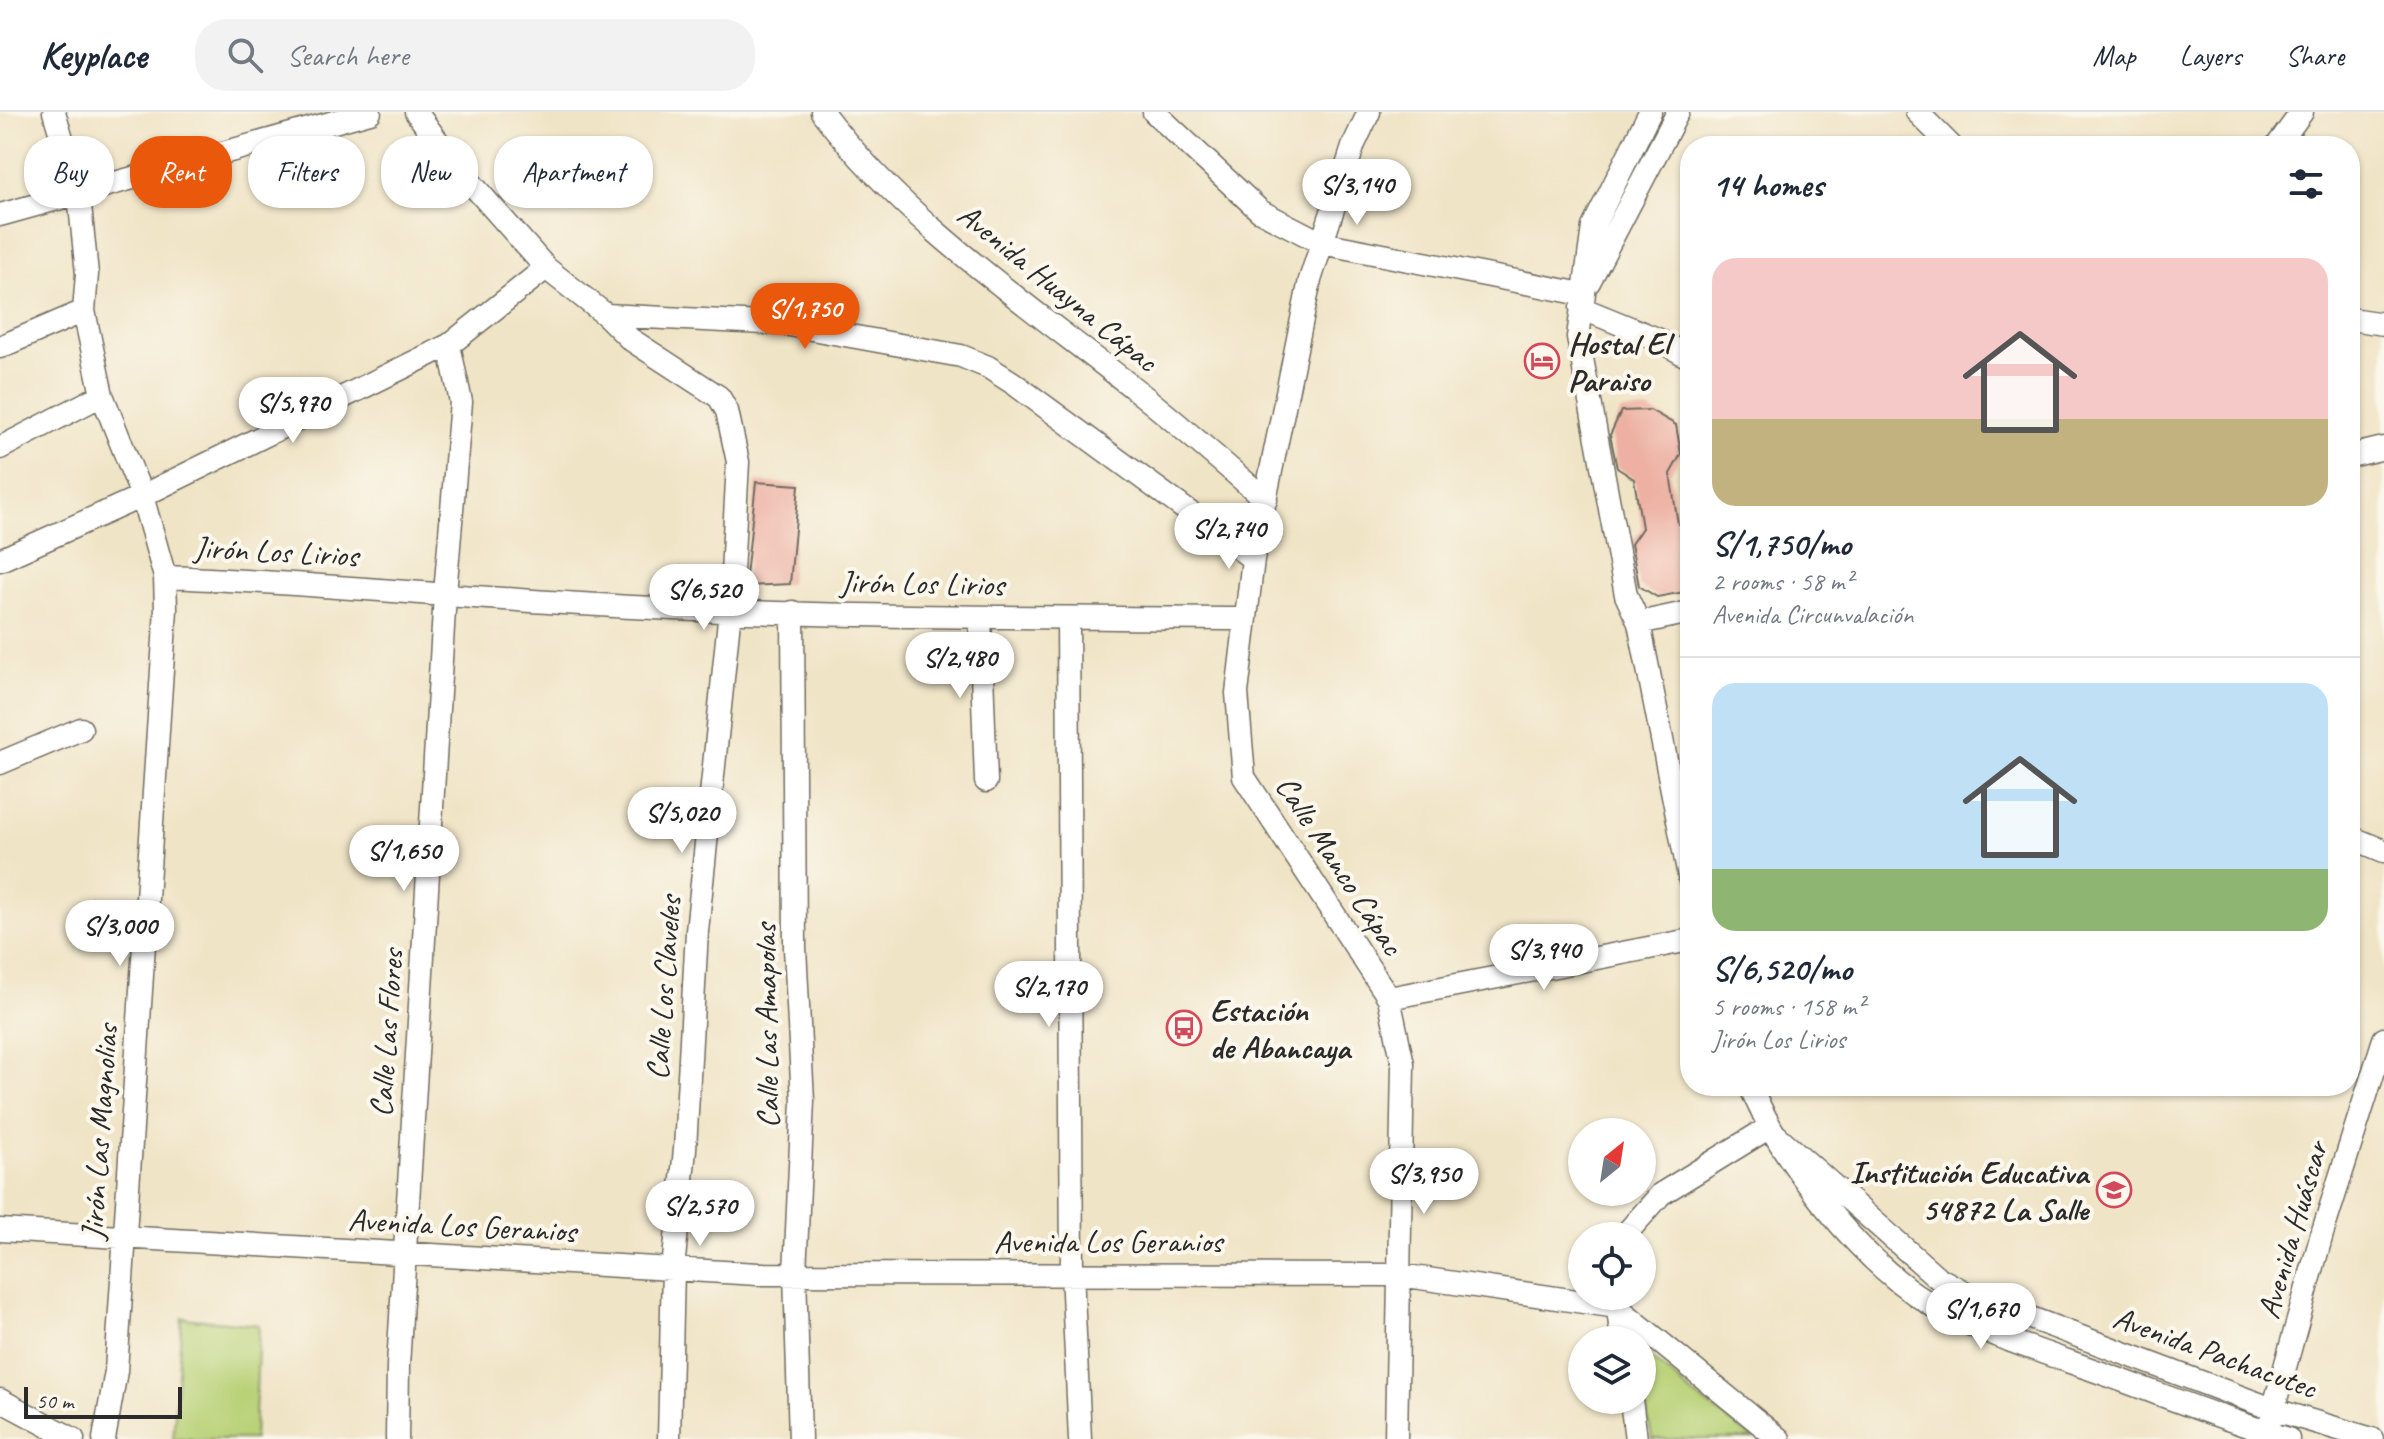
<!DOCTYPE html>
<html lang="en">
<head>
<meta charset="utf-8">
<style>
	body { margin:0; font-family:Caveat,sans-serif; background:#f2f2f3; color:#1f2937; height:100vh; display:flex; flex-direction:column; font-size:30px; white-space:nowrap }
	* { box-sizing:border-box; margin:0 }
	p { font-size:26px; color:#747a83 }
	.icon { flex:none; width:44px; height:44px; fill:none; stroke:currentColor; stroke-width:2; stroke-linecap:round; stroke-linejoin:round }
	.map { position:relative; flex:1; overflow:hidden }
	.side { position:absolute; left:1680px; top:24px; width:680px; height:960px; display:flex; flex-direction:column; background:#fff; border-radius:32px; box-shadow:0 2px 6px #0004 }
	.side>* { flex:none }
	.hud { position:absolute; left:24px; top:24px; width:760px; height:72px; display:flex; gap:16px }
	.needle { width:52px; rotate:30deg }
	.buttons { position:absolute; left:1568px; top:1006px; display:grid; gap:16px }
	.buttons a { display:grid; place-items:center; width:88px; height:88px; border-radius:50%; background:#fff; box-shadow:0 2px 6px #0004; font-size:40px }
	.scale { position:absolute; left:24px; bottom:20px; width:158px; box-sizing:border-box; padding-left:8px; border:4px solid #2b2b2b; border-top:0; font-size:22px; line-height:28px; white-space:nowrap; color:#2b2b2b; -webkit-text-stroke:6px #fbf7ec; paint-order:stroke }
	.price { position:absolute; translate:-50% -68px; padding:0 18px; border-radius:28px; background:#fff; color:#222; font-size:26px; line-height:52px; filter:drop-shadow(0 2px 4px #0008) }
	.price::after { content:''; position:absolute; left:50%; top:48px; width:24px; height:18px; margin-left:-12px; background:inherit; clip-path:polygon(0 0,100% 0,50% 100%) }
	.price.current { background:#ea580c; color:#fff }
	ul { padding:0; list-style:none }
	li { display:grid; align-content:center; gap:16px; height:424px; padding:0 32px }
	li+li { border-top:2px solid #e0e1e3 }
	li span { display:grid; place-items:center; height:248px; border-radius:24px; color:#555 }
	li>.icon { margin-inline-start:auto }
	span .icon { width:144px; height:144px; fill:#fffc; stroke-width:1 }
	li b { font-size:34px }
	h2 { display:flex; justify-content:space-between; align-items:center; height:96px; padding:0 32px; font-size:34px }
	.chip { padding:0 28px; border-radius:32px; background:#fff; box-shadow:0 2px 6px #0004; font-size:28px; line-height:72px }
	.chip.current { background:#ea580c; color:#fff }
	header { display:flex; align-items:center; gap:48px; box-sizing:border-box; height:112px; padding:0 40px; background:#fff; border-bottom:2px solid #e0e1e3 }
	header strong { font-size:38px }
	nav { display:flex; gap:44px; margin-inline-start:auto; font-size:28px }
	.search { width:560px; height:72px; background:#f2f2f3; display:flex; align-items:center; gap:20px; box-sizing:border-box; padding:0 28px; border-radius:32px; color:#747a83; font-size:30px }
	.map>svg:first-child { display:block }
	.green { fill:#b9d278; stroke:#727e52; stroke-width:2 }
	.building { fill:#edb0a2 }
	.lines { fill:none; stroke-linecap:round; stroke-linejoin:round }
	.minor-casing { stroke:#706c61; stroke-width:25 }
	.minor { stroke:#fff; stroke-width:22 }
	.labels { text-anchor:middle; stroke-width:8; stroke-linejoin:round; paint-order:stroke }
	.street-label { font-size:32px; fill:#2b2b2b; stroke:#fbf7ec }
	.poi-label { font-size:32px; font-weight:bold; fill:#2b2b2b; stroke:#fbf7ec; text-anchor:start }
</style>
</head>
<body>
<header>
<strong>Keyplace</strong>
<div class="search"><svg class="icon" aria-label="search" viewBox="0 0 24 24"><circle cx="10" cy="10" r="6"/><path d="M15 15l6 6"/></svg>Search here</div>
<nav><a>Map</a><a>Layers</a><a>Share</a></nav>
</header>
<div class="map">
<svg width="2384" height="1327" viewBox="0 0 2384 1327">
	<rect width="100%" height="100%" fill="#fbf7ec"/>
	<filter id="ink" filterUnits="userSpaceOnUse"><feTurbulence type="fractalNoise" baseFrequency=".0125" numOctaves="2"/><feDisplacementMap in="SourceGraphic" scale="16" xChannelSelector="R" yChannelSelector="G"/><feConvolveMatrix kernelMatrix="1 2 1 2 8 2 1 2 1" color-interpolation-filters="sRGB"/></filter>
	<filter id="wash" filterUnits="userSpaceOnUse"><feTurbulence type="fractalNoise" baseFrequency=".006" numOctaves="4" result="noise"/><feDisplacementMap in="SourceGraphic" scale="32" xChannelSelector="R" yChannelSelector="G"/><feGaussianBlur stdDeviation="1.8" result="paint"/><feColorMatrix in="noise" values="0 0 0 0 0 0 0 0 0 0 0 0 0 0 0 0 0 1.4 0 .05"/><feComposite in="paint" operator="in"/></filter>
	<g filter="url(#wash)">
		<rect width="100%" height="100%" fill="#f0e4c6"/>
		<!-- green -->
		<path class="green" d="M182 1206 259 1213 254 1327H173Z
			M1642 1237 1690 1280 1754 1327H1652L1642 1275Z"/>
		<g id="blocks">
			<!-- building -->
			<path class="building" d="M1650 298 1676 313 1681 342 1670 362 1678 412 1690 415V479L1657 485 1639 474 1631 432 1642 416 1634 367 1617 356 1610 323 1621 299Z
				M756 370 799 373 790 472 745 474Z"/>
		</g>
	</g>
	<g filter="url(#ink)">
		<use href="#blocks" fill-opacity="0" stroke="#706c61" stroke-width="2"/>
		<g class="lines">
			<!-- minor casing -->
			<g class="minor-casing">
				<path id="minor" d="M54 0 79 83 87 162 84 199 102 283 142 384 165 465 166 497 116 1259 104 1327
					M416 0 455 53 546 156 606 203 784 212 961 244 988 255 1013 271 1253 447
					M822 0C907 112 1026 191 1136 278 1180 313 1223 351 1266 388
					M1154 0 1260 99 1322 131 1582 182
					M1369 0 1354 32 1310 168 1253 447 1237 581 1244 665 1389 886 1403 952 1396 1327
					M1650 0 1593 115 1578 225 1626 483 1639 511 1690 769
					M1917 0 1951 34
					M2277 34 2302 0
					M0 103 370 0
					M1589 170 1678 0
					M1581 196 1657 227 1690 246
					M606 203 630 227 719 285 727 299 738 350 730 498 697 819 685 1037 673 1157 669 1327
					M2350 207 2384 212
					M0 235 84 199
					M0 336 102 283
					M2350 344 2384 336
					M0 448 142 384 449 233 546 156
					M165 465C304 470 442 484 581 492 802 506 1025 505 1246 507
					M793 500 795 836 803 989 795 1161 800 1327
					M980 505 986 669
					M1068 506 1072 1160 1080 1327
					M1639 511 1690 500
					M0 651 81 617
					M2350 725 2384 739
					M1389 886 1690 828
					M1750 974C1782 1049 1860 1149 1930 1192 1973 1218 2045 1241 2093 1258 2158 1281 2222 1307 2288 1327
					M1768 1016 1938 1166 1972 1184 2275 1298 2372 1327
					M0 1118 758 1162 1400 1163 1617 1195 1779 1327
					M1624 1124 1661 1082 1768 1016
					M1617 1190 1622 1228
					M0 1288 73 1327
					M1631 1288 1636 1327
					M2270 1309 2322 1122 2384 927
					M397 1327 398 1254 445 482 461 290 449 233"/>
			</g>
			<!-- minor -->
			<use href="#minor" class="minor"/>
		</g>
	</g>
	<!-- icons -->
	<defs>
		<g id="hotel-ring" transform="scale(1.8)"><circle r="9.5" fill="#fbf7ec" stroke="#d1495b" stroke-width="1.5"/><path d="M-6-4.5h1.5V1H6V5H4.5V3h-9V5H-6ZM-4 0a1.8 1.8 0 1 1 3.6 0ZM.5 0V-2.5h3Q6-2.5 6 0Z" fill="#d1495b"/></g>
		<g id="bus-ring" transform="scale(1.8)"><circle r="9.5" fill="#fbf7ec" stroke="#d1495b" stroke-width="1.5"/><path d="M-5-6H5V4H4V6H2V4H-2V6H-4V4H-5ZM-3.5-4V0h7V-4ZM-3.5 1.2v1.5H-2V1.2ZM2 1.2v1.5H3.5V1.2Z" fill="#d1495b"/></g>
		<g id="school-ring" transform="scale(1.8)"><circle r="9.5" fill="#fbf7ec" stroke="#d1495b" stroke-width="1.5"/><path d="M0-5L7-2L0 1L-7-2ZM-4 1L0 2.5L4 1V4Q0 6-4 4Z" fill="#d1495b"/></g>
	</defs>
	<g fill-rule="evenodd">
		<use href="#hotel-ring" x="1542" y="249"/>
		<use href="#bus-ring" x="1184" y="916"/>
		<use href="#school-ring" x="2114" y="1078"/>
	</g>
	<g class="labels">
		<!-- street labels -->
		<g class="street-label">
			<text transform="translate(1058 175) rotate(39)" y="11">Avenida Huayna Cápac</text>
			<text transform="translate(276 439) rotate(3)" y="11">Jirón Los Lirios</text>
			<text transform="translate(922 471) rotate(1)" y="11">Jirón Los Lirios</text>
			<text transform="translate(1340 753) rotate(57)" y="11">Calle Manco Cápac</text>
			<text transform="translate(663 876) rotate(-86)" y="11">Calle Los Claveles</text>
			<text transform="translate(766 914) rotate(-91)" y="11">Calle Las Amapolas</text>
			<text transform="translate(386 921) rotate(-86)" y="11">Calle Las Flores</text>
			<text transform="translate(99 1020) rotate(-86)" y="11">Jirón Las Magnolias</text>
			<text transform="translate(462 1113) rotate(3)" y="11">Avenida Los Geranios</text>
			<text transform="translate(2292 1118) rotate(-74)" y="11">Avenida Huáscar</text>
			<text x="1108" y="1140">Avenida Los Geranios</text>
			<text transform="translate(2215 1240) rotate(20)" y="11">Avenida Pachacutec</text>
		</g>
		<!-- poi labels -->
		<g class="poi-label">
			<text x="1568" y="242">Hostal El<tspan x="1568" dy="37">Paraiso</tspan></text>
			<text x="1210" y="909">Estación<tspan x="1210" dy="37">de Abancaya</tspan></text>
			<text x="2088" y="1071" text-anchor="end">Institución Educativa<tspan x="2088" dy="37">54872 La Salle</tspan></text>
		</g>
	</g>
</svg>
<div class="buttons">
<a><svg class="needle" viewBox="-14 -14 28 28"><path d="M0-13l5 13h-10z" fill="#e53935"/><path d="M0 13l5-13h-10z" fill="#747a83"/></svg></a>
<a><svg class="icon" aria-label="locate" viewBox="0 0 24 24"><circle cx="12" cy="12" r="6"/><path d="M12 2v4M12 18v4M2 12h4M18 12h4"/></svg></a>
<a><svg class="icon" aria-label="layers" viewBox="0 0 24 24"><path d="M12 4l9 5-9 5-9-5zM3 14l9 5 9-5"/></svg></a>
</div>
<div class="scale">50 m</div>
<b class="price" style="left:1357px;top:115px">S/3,140</b>
<b class="price current" style="left:805px;top:239px">S/1,750</b>
<b class="price" style="left:293px;top:333px">S/5,970</b>
<b class="price" style="left:1229px;top:459px">S/2,740</b>
<b class="price" style="left:704px;top:520px">S/6,520</b>
<b class="price" style="left:960px;top:588px">S/2,480</b>
<b class="price" style="left:682px;top:743px">S/5,020</b>
<b class="price" style="left:404px;top:781px">S/1,650</b>
<b class="price" style="left:120px;top:856px">S/3,000</b>
<b class="price" style="left:1544px;top:880px">S/3,940</b>
<b class="price" style="left:1049px;top:917px">S/2,170</b>
<b class="price" style="left:1424px;top:1104px">S/3,950</b>
<b class="price" style="left:700px;top:1136px">S/2,570</b>
<b class="price" style="left:1981px;top:1239px">S/1,670</b>
<div class="hud">
<a class="chip">Buy</a>
<a class="chip current">Rent</a>
<a class="chip">Filters</a>
<a class="chip">New</a>
<a class="chip">Apartment</a>
</div>
<section class="side">
<h2>14 homes<svg class="icon" aria-label="filters" viewBox="0 0 24 24"><path d="M4 7h16M4 17h16"/><circle cx="9" cy="7" r="2"/><circle cx="15" cy="17" r="2"/></svg></h2>
<ul>
<li><span style="background:linear-gradient(#f6c9c9 65%,#c2b280 0)"><svg class="icon" aria-label="home" viewBox="0 0 24 24"><path d="M3 11l9-7 9 7M6 9v11h12V9"/></svg></span><div><b>S/1,750/mo</b><p>2 rooms · 58 m²</p><p>Avenida Circunvalación</p></div></li>
<li><span style="background:linear-gradient(#bfe0f5 75%,#8fb573 0)"><svg class="icon" aria-label="home" viewBox="0 0 24 24"><path d="M3 11l9-7 9 7M6 9v11h12V9"/></svg></span><div><b>S/6,520/mo</b><p>5 rooms · 158 m²</p><p>Jirón Los Lirios</p></div></li>
</ul>
</section>
</div>
</body>
</html>
